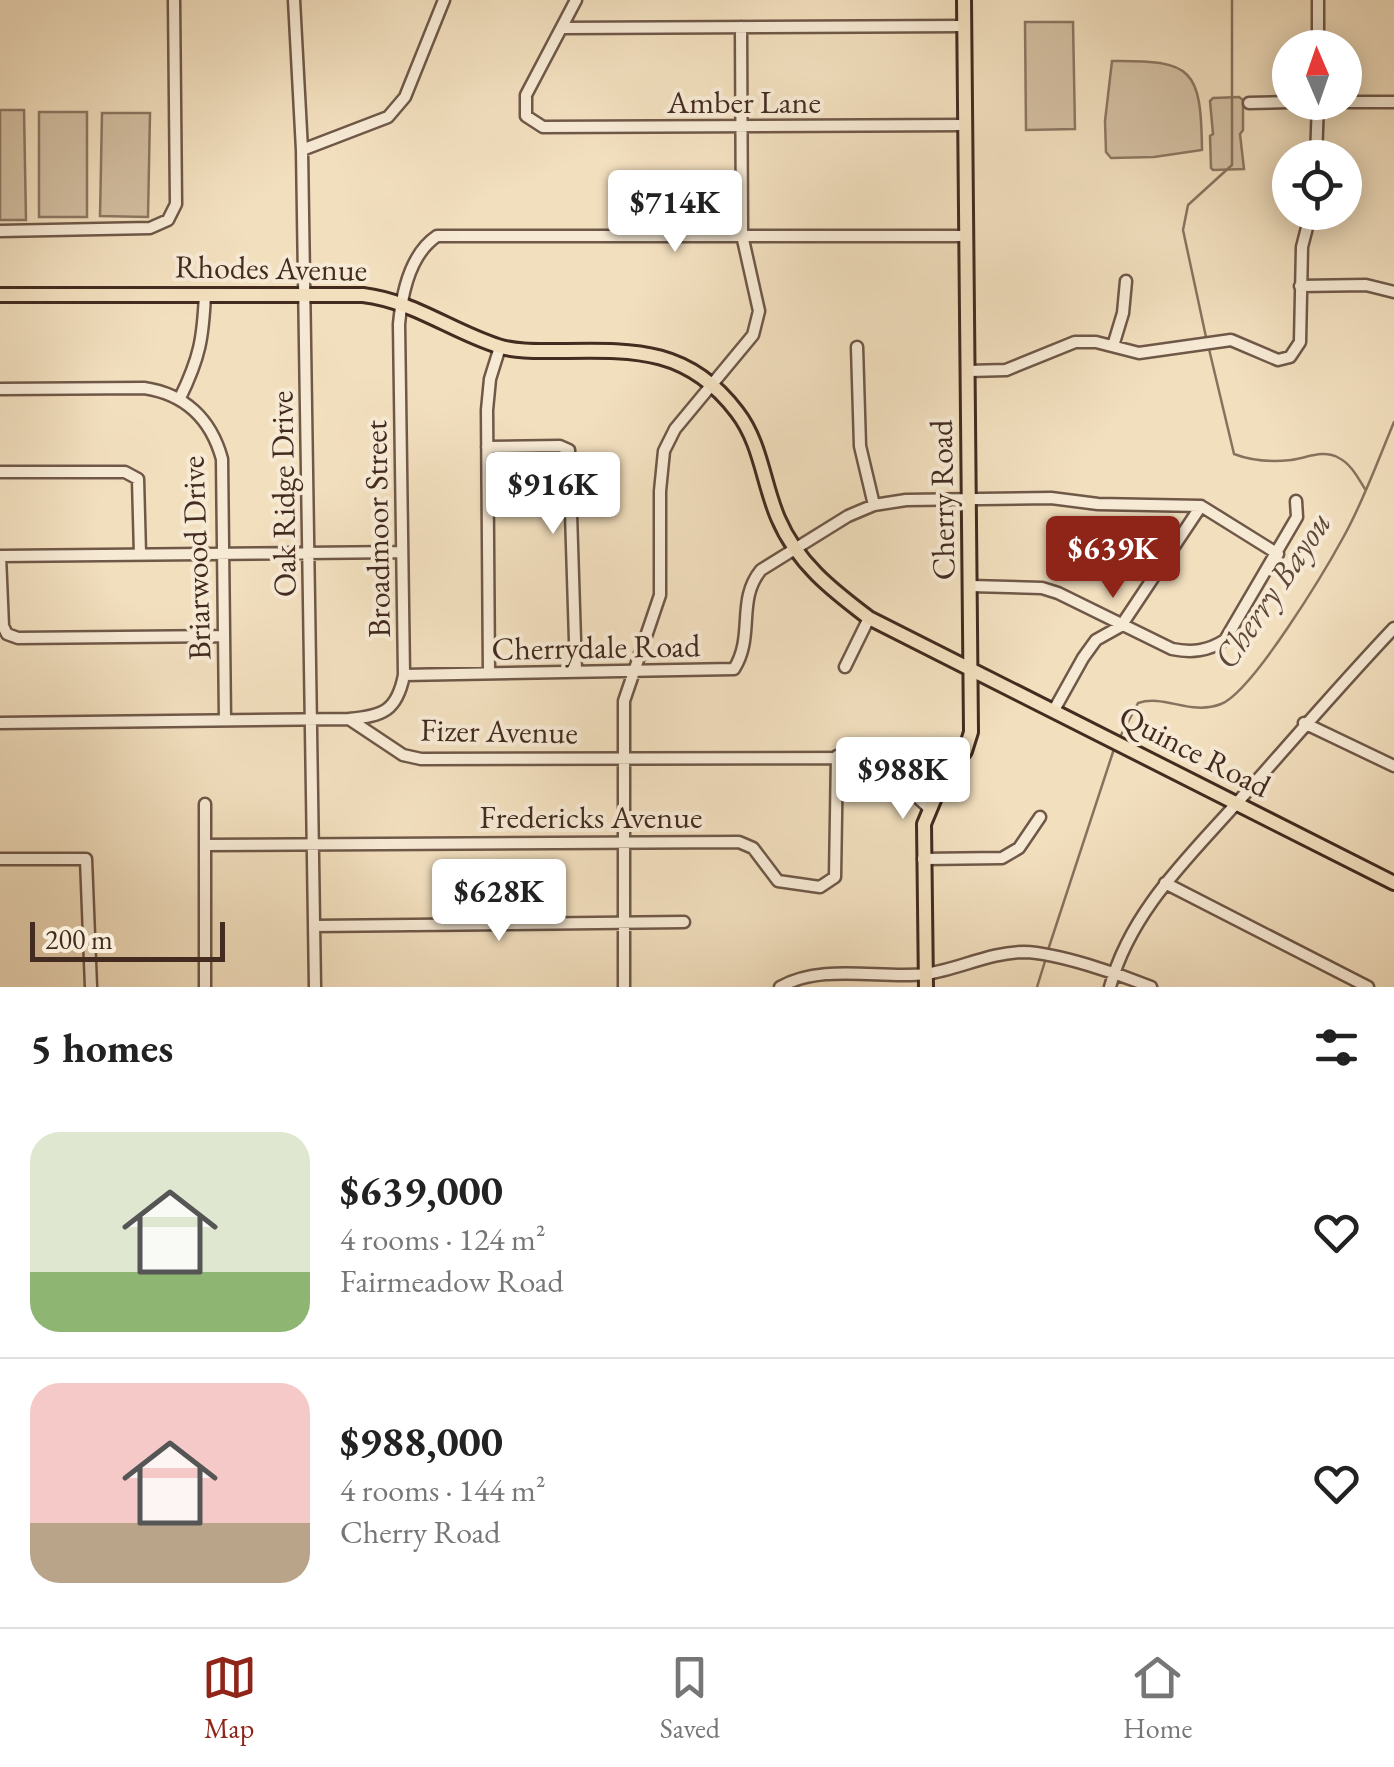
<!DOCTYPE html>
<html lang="en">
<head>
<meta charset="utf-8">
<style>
	body { margin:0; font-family:"EB Garamond",serif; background:#f6f6f6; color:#222; height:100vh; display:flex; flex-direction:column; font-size:38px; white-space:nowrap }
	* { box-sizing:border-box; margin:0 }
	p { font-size:32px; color:#767676 }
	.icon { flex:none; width:55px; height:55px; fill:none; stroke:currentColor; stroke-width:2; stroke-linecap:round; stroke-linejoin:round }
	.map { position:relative; height:987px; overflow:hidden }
	.side { display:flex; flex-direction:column; background:#fff; flex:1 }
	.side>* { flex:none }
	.needle { width:65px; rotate:358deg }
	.controls { position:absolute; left:1272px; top:30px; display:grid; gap:20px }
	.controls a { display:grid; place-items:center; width:90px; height:90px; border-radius:50%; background:#fff; box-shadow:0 5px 25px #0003; font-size:50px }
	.scale { position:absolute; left:30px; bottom:25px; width:195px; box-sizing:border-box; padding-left:10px; border:5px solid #432b20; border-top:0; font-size:28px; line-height:35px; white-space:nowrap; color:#432b20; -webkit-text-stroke:8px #f7ead5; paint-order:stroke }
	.price { position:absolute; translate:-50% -85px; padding:0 22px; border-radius:10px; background:#fff; color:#222; font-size:32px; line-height:65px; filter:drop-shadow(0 2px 5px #0008) }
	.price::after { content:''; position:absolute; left:50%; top:60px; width:30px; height:22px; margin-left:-15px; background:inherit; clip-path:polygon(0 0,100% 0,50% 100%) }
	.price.on { background:#8f2418; color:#fff }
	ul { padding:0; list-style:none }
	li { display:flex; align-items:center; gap:30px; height:250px; padding:0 30px }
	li+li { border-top:2px solid #e0e0e0 }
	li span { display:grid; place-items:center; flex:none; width:280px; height:200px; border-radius:30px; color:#555 }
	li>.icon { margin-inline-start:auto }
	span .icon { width:120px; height:120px; fill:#fffc; stroke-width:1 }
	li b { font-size:42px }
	h2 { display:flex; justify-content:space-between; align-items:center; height:120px; padding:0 30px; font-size:42px }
	.menu { display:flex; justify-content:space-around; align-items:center; height:140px; border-top:2px solid #e0e0e0; background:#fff; font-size:28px; color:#767676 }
	.menu a { display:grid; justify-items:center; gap:5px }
	.menu .on { color:#8f2418 }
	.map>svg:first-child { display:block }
	.green { fill:#d4c0a3; stroke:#8c7662; stroke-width:2.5 }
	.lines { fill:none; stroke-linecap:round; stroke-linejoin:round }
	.stream { stroke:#88725e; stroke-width:2.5 }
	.minor-casing { stroke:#6f5848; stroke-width:15 }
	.major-casing { stroke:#432b20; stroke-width:18 }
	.minor { stroke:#f7ead5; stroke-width:10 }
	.major { stroke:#f2dfbe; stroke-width:12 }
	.labels { text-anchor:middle; stroke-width:8; stroke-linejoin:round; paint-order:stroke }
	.street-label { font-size:32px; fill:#432b20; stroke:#f7ead5 }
	.water-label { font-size:35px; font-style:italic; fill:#60493a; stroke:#f7ead5 }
</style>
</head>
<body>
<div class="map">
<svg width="1394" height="987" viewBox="0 0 1394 987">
	<rect width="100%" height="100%" fill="#f2dfbe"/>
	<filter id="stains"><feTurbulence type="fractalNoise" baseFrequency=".002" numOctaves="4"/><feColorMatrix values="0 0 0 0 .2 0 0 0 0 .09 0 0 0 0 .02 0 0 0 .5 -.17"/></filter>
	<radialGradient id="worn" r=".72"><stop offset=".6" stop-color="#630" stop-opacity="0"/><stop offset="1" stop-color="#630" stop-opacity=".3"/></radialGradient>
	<!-- green -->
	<path class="green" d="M1025 22H1073L1075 129 1026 130Z
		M1112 61C1193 60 1201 69 1202 150L1154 157 1111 158 1106 152 1105 121Z
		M1239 97 1243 100V130L1240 134 1244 169 1213 170 1211 168 1210 136 1213 134 1210 101 1213 98Z
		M0 110H24L26 220H0Z
		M39 112H87V217H39Z
		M102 113H150L148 217 100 216Z"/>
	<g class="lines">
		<!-- stream -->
		<path class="stream" d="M1206 337 1183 230 1188 205 1232 165V0
			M1209 349 1234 454C1252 461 1272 462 1291 460 1307 458 1323 449 1339 458 1351 464 1358 478 1365 489
			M1120 737 1138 703C1165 694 1190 716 1221 704 1253 691 1325 571 1344 536 1364 500 1378 460 1394 422
			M1048 950 1114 749
			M1037 987 1046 958"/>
		<!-- minor casing -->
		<g class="minor-casing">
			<path id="minor" d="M294 0 302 150 315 987
				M576 0 526 95V116L543 127 965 125
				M562 28 964 26
				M1318 48V0
				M1345 102H1394
				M1249 103 1290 102
				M302 150 388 117 405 97 444 0
				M1316 158 1318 102
				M0 231 150 228 168 220 176 204 174 0
				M1300 286 1366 285 1394 292
				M1113 346 1123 313 1126 281
				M857 347 860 446 874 505
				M968 371 1006 370 1075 342H1096L1139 353 1231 340 1278 360 1290 357 1300 342 1302 247 1311 212
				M0 389 144 388C185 394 211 419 222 459L225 720
				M180 398C200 357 203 338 205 294
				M487 447 560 446 569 450 576 672
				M0 472H125L138 479 140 554
				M971 586 1042 588 1058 593 1172 649C1192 653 1208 651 1225 640L1297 517 1296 501
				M224 636 18 638 7 634 3 626 0 556 402 552
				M845 667 869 618
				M489 673 487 410 490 379 500 347
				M404 675 734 669C755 636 736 600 761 570L848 516 874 505 906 500 1051 498 1098 504 1201 506 1278 554
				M1054 710 1083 658 1096 640 1121 626 1201 506
				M349 719C383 716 397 711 404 675L399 324C402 292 410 254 437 236H967
				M0 723 349 719 403 755 421 759 865 758 885 767 929 808
				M1304 723 1394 766
				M205 804V987
				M205 845 739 842 753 848 778 881 820 887 835 877 837 756
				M0 859H86L91 987
				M923 859 1002 858 1019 848 1040 817
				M1165 883 1368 987
				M314 926 684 922
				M624 987V701L660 595V491L664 451 675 429 753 335 759 311 742 235 741 27
				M780 987C822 963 880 979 926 974 959 969 991 952 1024 952 1058 953 1119 974 1151 987
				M1110 987C1130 913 1185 861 1235 805 1288 746 1339 686 1394 628"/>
		</g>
		<!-- major casing -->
		<g class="major-casing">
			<path id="major" d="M0 295H363C413 301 451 331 498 346 516 352 540 351 559 351 633 350 688 347 737 412 761 443 763 483 778 518 797 563 832 590 869 618L1394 883
				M926 987 924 824 939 788 965 751 971 732 964 0"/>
		</g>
		<!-- minor -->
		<use href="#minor" class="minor"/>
		<!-- major -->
		<use href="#major" class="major"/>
	</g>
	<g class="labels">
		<!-- street labels -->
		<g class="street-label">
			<text x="744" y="113">Amber Lane</text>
			<text transform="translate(271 268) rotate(1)" y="11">Rhodes Avenue</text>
			<text transform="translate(283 494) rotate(-91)" y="11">Oak Ridge Drive</text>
			<text transform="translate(942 500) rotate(-91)" y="11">Cherry Road</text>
			<text transform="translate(377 529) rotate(-91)" y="11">Broadmoor Street</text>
			<text transform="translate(196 558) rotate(-92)" y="11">Briarwood Drive</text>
			<text transform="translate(596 647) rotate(-1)" y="11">Cherrydale Road</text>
			<text transform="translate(499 731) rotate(1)" y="11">Fizer Avenue</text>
			<text transform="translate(1195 751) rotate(27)" y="11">Quince Road</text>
			<text x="591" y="828">Fredericks Avenue</text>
		</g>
		<!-- water labels -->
		<g class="water-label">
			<text transform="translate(1272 590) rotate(-56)" y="12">Cherry Bayou</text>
		</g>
	</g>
	<rect width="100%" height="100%" filter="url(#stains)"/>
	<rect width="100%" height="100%" fill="url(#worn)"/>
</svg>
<div class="controls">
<a><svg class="needle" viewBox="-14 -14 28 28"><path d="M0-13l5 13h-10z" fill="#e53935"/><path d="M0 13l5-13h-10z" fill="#767676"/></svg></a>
<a><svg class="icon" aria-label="locate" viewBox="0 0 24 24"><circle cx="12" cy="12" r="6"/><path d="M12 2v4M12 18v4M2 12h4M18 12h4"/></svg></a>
</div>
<div class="scale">200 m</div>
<b class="price" style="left:675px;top:255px">$714K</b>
<b class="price" style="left:553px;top:537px">$916K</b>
<b class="price on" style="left:1113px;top:601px">$639K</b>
<b class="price" style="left:903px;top:822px">$988K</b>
<b class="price" style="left:499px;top:944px">$628K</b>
</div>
<section class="side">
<h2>5 homes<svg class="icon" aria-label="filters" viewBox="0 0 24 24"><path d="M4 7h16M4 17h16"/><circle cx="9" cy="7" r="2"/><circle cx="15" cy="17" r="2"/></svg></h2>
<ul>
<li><span style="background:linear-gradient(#dfe7d0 70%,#8fb573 0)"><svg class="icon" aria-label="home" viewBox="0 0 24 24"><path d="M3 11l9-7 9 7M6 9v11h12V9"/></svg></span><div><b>$639,000</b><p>4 rooms · 124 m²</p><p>Fairmeadow Road</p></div><svg class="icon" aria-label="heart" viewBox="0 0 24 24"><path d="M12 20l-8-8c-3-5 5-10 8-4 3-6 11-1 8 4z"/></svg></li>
<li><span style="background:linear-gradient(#f6c9c9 70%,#b9a48a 0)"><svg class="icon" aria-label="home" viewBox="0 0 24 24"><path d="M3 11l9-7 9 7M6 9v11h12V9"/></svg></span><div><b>$988,000</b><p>4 rooms · 144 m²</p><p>Cherry Road</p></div><svg class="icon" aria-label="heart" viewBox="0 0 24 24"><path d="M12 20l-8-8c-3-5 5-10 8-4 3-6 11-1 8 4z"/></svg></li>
</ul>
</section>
<nav class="menu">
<a class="on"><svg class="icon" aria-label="map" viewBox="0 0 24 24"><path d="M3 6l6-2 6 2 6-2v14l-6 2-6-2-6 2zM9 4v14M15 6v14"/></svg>Map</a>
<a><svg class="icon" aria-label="saved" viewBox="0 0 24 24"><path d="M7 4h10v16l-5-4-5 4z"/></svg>Saved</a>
<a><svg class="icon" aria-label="home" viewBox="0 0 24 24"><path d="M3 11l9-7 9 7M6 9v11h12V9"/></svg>Home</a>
</nav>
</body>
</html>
